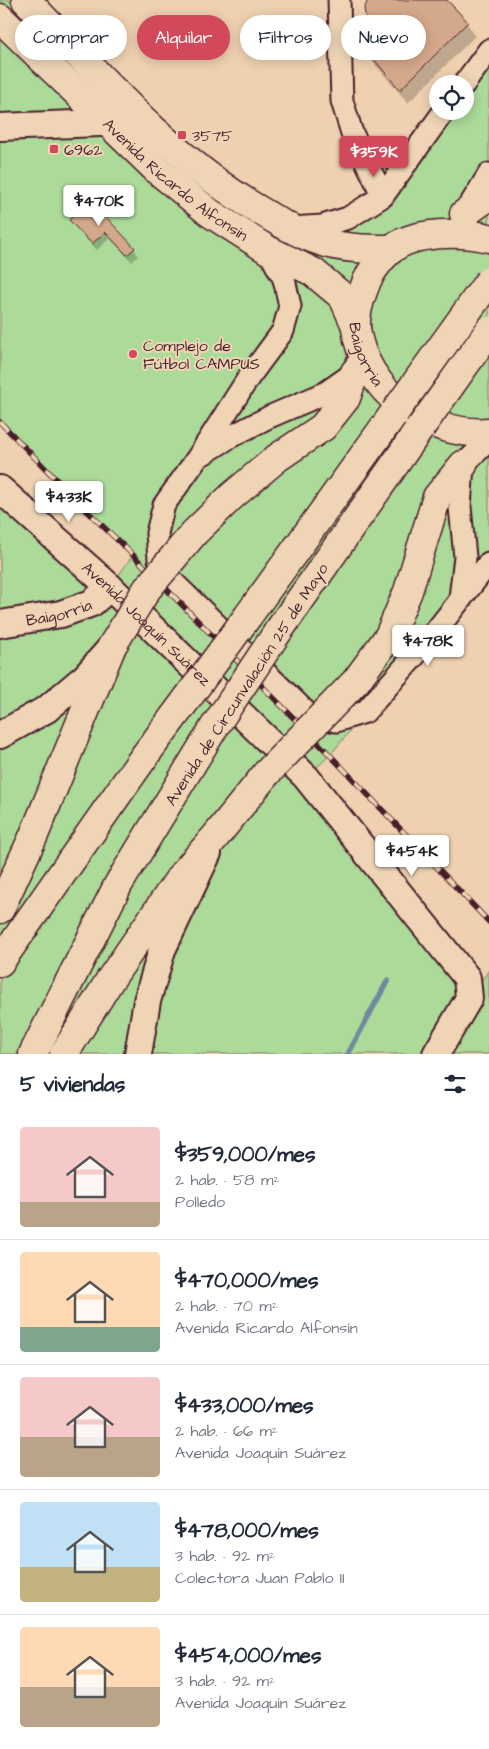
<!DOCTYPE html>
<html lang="es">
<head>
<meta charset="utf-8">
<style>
	body { margin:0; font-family:"Architects Daughter",sans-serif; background:#f2f2f3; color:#1f2937; height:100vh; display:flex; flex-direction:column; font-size:19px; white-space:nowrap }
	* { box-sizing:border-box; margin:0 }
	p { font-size:16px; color:#747a83 }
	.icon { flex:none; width:28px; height:28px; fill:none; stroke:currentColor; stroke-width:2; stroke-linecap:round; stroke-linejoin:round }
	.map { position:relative; height:1054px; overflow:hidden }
	.sheet { display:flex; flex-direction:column; background:#fff; flex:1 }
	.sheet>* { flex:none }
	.top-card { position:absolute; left:15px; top:15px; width:460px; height:45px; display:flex; gap:10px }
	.tools { position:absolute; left:429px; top:75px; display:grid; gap:10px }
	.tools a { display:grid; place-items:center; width:45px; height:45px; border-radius:50%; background:#fff; box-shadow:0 2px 12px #0003; font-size:25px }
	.price { position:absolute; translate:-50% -42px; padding:0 11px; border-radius:5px; background:#fff; color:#222; font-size:16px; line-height:32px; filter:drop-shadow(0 1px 2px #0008) }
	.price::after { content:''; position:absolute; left:50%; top:30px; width:15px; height:11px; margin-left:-8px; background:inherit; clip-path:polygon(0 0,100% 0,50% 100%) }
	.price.active { background:#d1495b; color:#fff }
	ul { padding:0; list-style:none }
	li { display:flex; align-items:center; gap:15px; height:125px; padding:0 20px }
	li+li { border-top:1px solid #e0e1e3 }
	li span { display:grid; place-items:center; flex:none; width:140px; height:100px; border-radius:5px; color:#555 }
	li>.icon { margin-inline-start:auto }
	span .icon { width:60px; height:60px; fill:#fffc; stroke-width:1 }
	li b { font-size:21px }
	h2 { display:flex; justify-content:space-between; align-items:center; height:60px; padding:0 20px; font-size:21px }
	.chip { padding:0 18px; border-radius:22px; background:#fff; box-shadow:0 2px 12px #0003; font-size:18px; line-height:45px }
	.chip.active { background:#d1495b; color:#fff }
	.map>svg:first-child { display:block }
	.green { fill:#abda99; stroke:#7a7c62 }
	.shadow { fill:#0003 }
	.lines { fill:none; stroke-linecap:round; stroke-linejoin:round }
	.stream { stroke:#70899e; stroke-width:5.5 }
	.building { fill:#d4a88b; stroke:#4a1f2b }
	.minor-casing { stroke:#4a1f2b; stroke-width:25 }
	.major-casing { stroke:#4a1f2b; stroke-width:30 }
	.highway-casing { stroke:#4a1f2b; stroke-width:31 }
	.minor { stroke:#efd5b6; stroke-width:21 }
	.major { stroke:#efd5b6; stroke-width:26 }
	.highway { stroke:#efd5b6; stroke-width:28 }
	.rail-casing { stroke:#4a1f2b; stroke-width:5.5 }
	.rail { stroke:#efd5b6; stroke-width:4; stroke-dasharray:11; stroke-linecap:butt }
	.highway-bridge-casing { stroke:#4a1f2b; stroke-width:31; stroke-linecap:butt }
	.highway-bridge { stroke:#efd5b6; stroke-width:28 }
	.poi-dot { fill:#d1495b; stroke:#efd5b6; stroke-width:2 }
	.labels { text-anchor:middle; stroke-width:4; stroke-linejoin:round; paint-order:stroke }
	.poi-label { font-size:16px; fill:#4a1f2b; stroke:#efd5b6; text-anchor:start }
	.street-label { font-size:16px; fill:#4a1f2b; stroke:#efd5b6 }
</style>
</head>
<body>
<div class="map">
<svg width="489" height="1054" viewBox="0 0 489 1054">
	<rect width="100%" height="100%" fill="#efd1b1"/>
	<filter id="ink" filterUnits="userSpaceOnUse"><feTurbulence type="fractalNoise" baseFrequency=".02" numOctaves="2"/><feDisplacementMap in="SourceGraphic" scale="10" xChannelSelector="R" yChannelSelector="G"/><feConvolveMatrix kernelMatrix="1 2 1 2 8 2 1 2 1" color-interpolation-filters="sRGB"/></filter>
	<g filter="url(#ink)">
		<!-- green -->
		<path class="green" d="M0 0H26L145 121 108 122 268 249 288 228 348 218 444 111H465V84L489 50V563L330 755 306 777 469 997 489 970V1054H0V489L110 587 133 555 87 511 0 422Z"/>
		<!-- shadow -->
		<path class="shadow" d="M370 0H445L467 23 475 36 408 103 373 62 365 49 376 40 369 28Z
			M90 202 134 248 138 256 132 262 110 238 97 250 75 227 71 220Z"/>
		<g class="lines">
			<!-- stream -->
			<path class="stream" d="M348 1054 388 980"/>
		</g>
		<!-- building -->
		<path class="building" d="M368 0H447L468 22 400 90 364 48 376 38 368 29 364 9Z
			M90 200 135 248 127 255 105 232 92 244 69 220Z"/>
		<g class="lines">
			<!-- minor casing -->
			<g class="minor-casing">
				<path id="minor" d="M339 0 342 101 352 133 383 196
					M464 84 489 50
					M468 208 489 174
					M291 228 322 226 348 218 383 196 444 111
					M268 250 284 279 290 306 283 331 249 377 198 457 164 505 157 533 159 559 174 583 309 715 336 721 365 712 431 637 489 563
					M203 454 230 437 269 417 325 393 355 372 356 365
					M460 598 465 557 460 507 463 465 489 440"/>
			</g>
			<!-- major casing -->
			<g class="major-casing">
				<g id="major">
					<path d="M0 127 124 122"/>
					<path id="s1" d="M0 489 110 587 306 777 467 978 469 998 436 1054"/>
					<path id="s2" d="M0 624 61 614 92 603 110 587"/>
					<path d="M0 735 47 709 85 677 108 651"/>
					<path d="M138 1054 147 1001 162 950 208 853"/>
				</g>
			</g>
			<!-- highway casing -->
			<g class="highway-casing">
				<g id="highway">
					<path d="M26 0C99 75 169 157 259 210 279 222 298 234 320 241 343 249 368 249 392 249"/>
					<path id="s3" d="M0 18 157 170 210 213 268 250 313 272 343 297 356 326"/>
					<path d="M464 214 489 196"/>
					<path id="s4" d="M489 238C462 231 413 231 390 250 378 261 368 275 363 291 359 302 355 315 356 328 364 391 427 437 489 432"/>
					<path d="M194 533 232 496 277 458 323 427 346 398 355 372"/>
					<path d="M248 616 395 412"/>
					<path d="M277 633 421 427"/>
					<path d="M356 681 389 636 408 591 437 497 463 465"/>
					<path d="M0 909 34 835 112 646"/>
					<path d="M0 962 146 754 187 699"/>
					<path d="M33 1054 118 885 215 726"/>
					<path d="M64 1054 110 980 182 875 216 836 266 774"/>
				</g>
			</g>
			<!-- minor -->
			<use href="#minor" class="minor"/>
			<!-- major -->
			<use href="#major" class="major"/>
			<!-- highway -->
			<use href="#highway" class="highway"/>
			<!-- rail casing -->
			<g class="rail-casing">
				<path id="rail" d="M0 422 87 511 133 555 330 755 489 922"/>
			</g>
			<!-- rail -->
			<use href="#rail" class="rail"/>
			<!-- highway-bridge casing -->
			<g class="highway-bridge-casing">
				<path id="highway-bridge" d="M395 412 489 281
					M421 427 489 331
					M112 646 147 589 194 533
					M187 699 248 616
					M215 726 277 633
					M266 774 356 681"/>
			</g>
			<!-- highway-bridge -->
			<use href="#highway-bridge" class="highway-bridge"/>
		</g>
	</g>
	<!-- markers -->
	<g class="poi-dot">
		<rect x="177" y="130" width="10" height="10" rx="2.5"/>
		<rect x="49" y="144" width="10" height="10" rx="2.5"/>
		<circle cx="133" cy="354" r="5"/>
	</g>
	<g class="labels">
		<!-- poi labels -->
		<g class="poi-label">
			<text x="192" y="141">3575</text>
			<text x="64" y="155">6962</text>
			<text x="143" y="351">Complejo de<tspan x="143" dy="18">Fútbol CAMPUS</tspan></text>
		</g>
		<!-- street labels -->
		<g class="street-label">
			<text dy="6" stroke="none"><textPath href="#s3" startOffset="239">Avenida Ricardo Alfonsín</textPath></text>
			<text dy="6" stroke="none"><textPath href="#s4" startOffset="218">Baigorria</textPath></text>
			<text dy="6" stroke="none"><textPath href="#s2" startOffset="60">Baigorria</textPath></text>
			<text dy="6" stroke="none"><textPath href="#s1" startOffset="199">Avenida Joaquín Suárez</textPath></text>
			<text transform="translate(246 684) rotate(-57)" y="6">Avenida de Circunvalación 25 de Mayo</text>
		</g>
	</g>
</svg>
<div class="tools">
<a><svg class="icon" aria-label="locate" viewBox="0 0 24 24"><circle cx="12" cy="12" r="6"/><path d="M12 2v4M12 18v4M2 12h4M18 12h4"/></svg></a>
</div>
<b class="price active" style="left:374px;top:178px">$359K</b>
<b class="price" style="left:99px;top:227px">$470K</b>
<b class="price" style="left:69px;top:523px">$433K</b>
<b class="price" style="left:428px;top:667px">$478K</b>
<b class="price" style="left:412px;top:877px">$454K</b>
<div class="top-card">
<a class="chip">Comprar</a>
<a class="chip active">Alquilar</a>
<a class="chip">Filtros</a>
<a class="chip">Nuevo</a>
</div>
</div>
<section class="sheet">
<h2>5 viviendas<svg class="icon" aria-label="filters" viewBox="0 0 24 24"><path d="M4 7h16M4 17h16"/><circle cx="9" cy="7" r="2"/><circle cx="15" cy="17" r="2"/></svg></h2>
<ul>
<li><span style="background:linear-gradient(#f6c9c9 75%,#b9a48a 0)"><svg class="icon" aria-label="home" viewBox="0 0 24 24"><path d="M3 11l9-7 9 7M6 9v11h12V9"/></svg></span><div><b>$359,000/mes</b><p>2 hab. · 58 m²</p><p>Polledo</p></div></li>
<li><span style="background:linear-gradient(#ffd9b3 75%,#7fa58c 0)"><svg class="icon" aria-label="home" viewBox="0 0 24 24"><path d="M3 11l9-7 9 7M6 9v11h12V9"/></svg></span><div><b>$470,000/mes</b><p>2 hab. · 70 m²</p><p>Avenida Ricardo Alfonsín</p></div></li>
<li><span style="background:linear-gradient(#f6c9c9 60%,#b9a48a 0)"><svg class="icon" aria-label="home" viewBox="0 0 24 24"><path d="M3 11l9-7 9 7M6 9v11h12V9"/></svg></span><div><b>$433,000/mes</b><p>2 hab. · 66 m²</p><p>Avenida Joaquín Suárez</p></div></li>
<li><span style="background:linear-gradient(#bfe0f5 65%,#c2b280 0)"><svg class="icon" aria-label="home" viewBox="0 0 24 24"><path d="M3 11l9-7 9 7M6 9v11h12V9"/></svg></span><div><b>$478,000/mes</b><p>3 hab. · 92 m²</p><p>Colectora Juan Pablo II</p></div></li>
<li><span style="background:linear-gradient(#ffd9b3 60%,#b9a48a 0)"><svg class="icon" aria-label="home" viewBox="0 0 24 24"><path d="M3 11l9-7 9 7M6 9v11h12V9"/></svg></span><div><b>$454,000/mes</b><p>3 hab. · 92 m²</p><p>Avenida Joaquín Suárez</p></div></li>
</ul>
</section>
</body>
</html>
